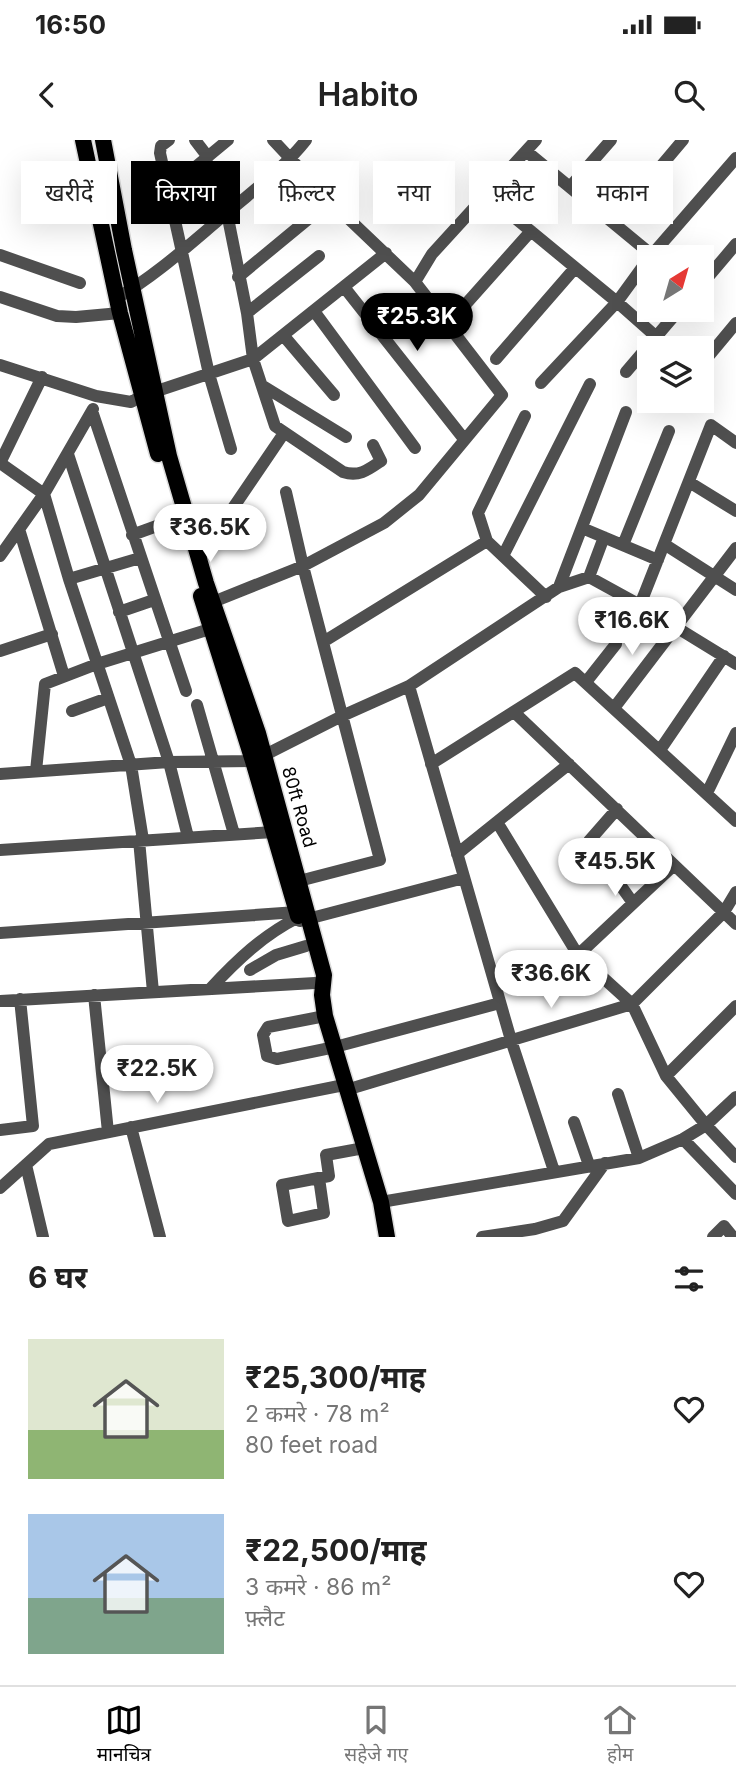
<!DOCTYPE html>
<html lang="hi">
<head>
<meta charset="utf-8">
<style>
	body { margin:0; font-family:Inter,"Noto Sans Devanagari",sans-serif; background:#f2f2f2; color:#222; height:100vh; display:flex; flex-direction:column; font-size:26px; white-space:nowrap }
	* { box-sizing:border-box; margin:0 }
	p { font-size:23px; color:#767676 }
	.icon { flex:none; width:38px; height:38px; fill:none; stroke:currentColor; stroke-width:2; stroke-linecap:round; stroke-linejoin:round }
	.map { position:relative; height:1097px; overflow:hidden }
	.drawer { display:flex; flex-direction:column; background:#fff; flex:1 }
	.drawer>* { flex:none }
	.top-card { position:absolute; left:21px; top:21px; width:695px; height:63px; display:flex; gap:14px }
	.needle { width:46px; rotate:37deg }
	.controls { position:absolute; left:637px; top:105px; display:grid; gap:14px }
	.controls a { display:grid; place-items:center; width:77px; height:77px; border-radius:0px; background:#fff; box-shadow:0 7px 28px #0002; font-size:35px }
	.price { position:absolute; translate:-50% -60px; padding:0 16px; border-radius:24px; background:#fff; color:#222; font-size:23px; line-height:46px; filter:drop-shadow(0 2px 4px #0008) }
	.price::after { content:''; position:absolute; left:50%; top:42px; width:21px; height:16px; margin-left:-10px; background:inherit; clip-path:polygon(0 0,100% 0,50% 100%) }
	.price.selected { background:#000; color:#fff }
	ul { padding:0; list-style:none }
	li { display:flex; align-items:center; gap:21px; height:175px; padding:0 28px }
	li span { display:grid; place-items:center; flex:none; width:196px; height:140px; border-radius:0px; color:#555 }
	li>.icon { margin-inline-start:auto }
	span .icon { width:84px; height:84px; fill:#fffc; stroke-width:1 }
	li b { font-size:30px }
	h2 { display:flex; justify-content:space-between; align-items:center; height:84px; padding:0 28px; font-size:30px }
	.pill { padding:0 24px; border-radius:0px; background:#fff; box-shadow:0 7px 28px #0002; font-size:24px; line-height:63px }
	.pill.selected { background:#000; color:#fff }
	.status { display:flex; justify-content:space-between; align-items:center; height:49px; padding:0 35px; background:#fff; direction:ltr }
	.status svg { height:19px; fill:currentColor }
	header { display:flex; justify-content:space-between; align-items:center; height:91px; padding:0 28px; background:#fff; font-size:32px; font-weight:600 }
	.tab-bar { display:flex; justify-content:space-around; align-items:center; height:98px; border-top:2px solid #e0e0e0; background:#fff; font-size:19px; color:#767676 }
	.tab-bar a { display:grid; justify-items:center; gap:4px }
	.tab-bar .selected { color:#000 }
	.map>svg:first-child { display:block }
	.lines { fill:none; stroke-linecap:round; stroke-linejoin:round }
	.major-casing { stroke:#dbdbdb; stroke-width:19 }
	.minor { stroke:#4f4f4f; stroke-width:12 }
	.major { stroke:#000; stroke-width:16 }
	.labels { text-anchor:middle; stroke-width:7; stroke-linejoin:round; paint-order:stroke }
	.street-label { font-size:18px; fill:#000; stroke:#fff }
</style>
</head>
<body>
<div class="status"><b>16:50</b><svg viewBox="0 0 49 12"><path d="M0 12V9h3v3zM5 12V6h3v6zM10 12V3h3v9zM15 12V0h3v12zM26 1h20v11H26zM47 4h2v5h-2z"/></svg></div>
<header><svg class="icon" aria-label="back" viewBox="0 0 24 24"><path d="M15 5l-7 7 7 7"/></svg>Habito<svg class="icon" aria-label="search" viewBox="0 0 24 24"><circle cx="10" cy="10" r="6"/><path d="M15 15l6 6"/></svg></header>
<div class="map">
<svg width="736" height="1097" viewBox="0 0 736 1097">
	<rect width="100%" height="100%" fill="#fff"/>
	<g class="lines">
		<!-- major casing -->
		<g class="major-casing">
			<path id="major" d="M83 0 120 173 158 314
				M103 0 124 110 169 316 206 443 258 593 324 835 322 855 325 876 381 1062 387 1097
				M201 456 253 621 298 776"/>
		</g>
		<!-- minor -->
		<path class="minor" d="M169 0 161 6 160 13 209 234 231 309
			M195 0 208 17
			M526 11 652 115
			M570 47 611 0
			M170 48 228 0
			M487 55 617 162 669 208
			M227 73 247 173 253 219 275 286 343 332C359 337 368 330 381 321L373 305
			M613 83 683 0
			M0 115 80 143
			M650 117 736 18
			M238 137 330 61
			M415 142 432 114 536 0
			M702 144 736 104
			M344 147 464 299
			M0 157 57 176 76 177 120 173
			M117 158C157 135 192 102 227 73 255 49 284 28 306 0
			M314 171 415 308
			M247 173 319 116
			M457 174 531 91
			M283 195 334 255
			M496 219 575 128
			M702 224 736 183
			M0 225 96 256 131 262 142 256 253 219 386 113
			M626 232 679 170
			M541 243 617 162 649 118
			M263 246 346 297
			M92 271 186 551
			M525 276 478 373 487 401 546 457
			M68 314 169 622 188 697
			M0 323 44 354 69 439 131 625 143 700
			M0 323 42 237
			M689 342 736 371
			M286 352 303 426 380 720 299 741
			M582 388 658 420
			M19 389 64 536
			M132 395 176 379
			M664 404 736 450
			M623 405 669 291
			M0 416 44 354 93 269
			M503 416 590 244
			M199 418 284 293
			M589 437 604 397
			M69 439 140 418
			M559 447 626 272
			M213 462 303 426 384 383 419 355 502 255 415 142 330 61 273 0
			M640 465 711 285 736 303
			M119 472 154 460
			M323 502 487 401
			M0 511 52 494
			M586 542 616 504
			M409 546 511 900 554 1031
			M197 565 234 694
			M614 568 736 408
			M72 571 108 558
			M514 572 736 784
			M660 610 724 516
			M431 624 575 533 736 681
			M36 631 45 544 97 524 210 489
			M0 634 169 622 253 621 342 576 409 546 559 447 589 437 640 465 736 524
			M707 653 736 593
			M617 669 589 701 633 763
			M497 682 578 815 632 864 666 936 706 985 736 1017
			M139 700 153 852
			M0 710 274 692
			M457 714 569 624
			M300 781 464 738
			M0 793 297 772
			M578 815 674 725
			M250 830 276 815 306 806
			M210 849C237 820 263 795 299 777
			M94 855 108 992
			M0 861 315 843
			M325 876 268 887 263 895 267 916 277 919 335 907 500 863
			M666 936 736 866
			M346 950 632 864 724 772 736 752
			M618 954 639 1018
			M574 982 589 1025
			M131 987 160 1097
			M0 990 33 986 20 859
			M683 999 736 1054
			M26 1025 43 1097
			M319 1038 324 1073 288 1081 282 1045 329 1036 326 1015 364 1008
			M0 1048 49 1004 344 945
			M381 1062 639 1018 683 999 706 985 736 957
			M482 1097 535 1089 563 1081 605 1023
			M713 1097 724 1086 733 1097"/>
		<!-- major -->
		<use href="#major" class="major"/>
	</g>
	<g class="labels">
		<!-- street labels -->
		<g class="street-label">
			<text transform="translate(299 667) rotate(74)" y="6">80ft Road</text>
		</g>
	</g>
</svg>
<div class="controls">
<a><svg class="needle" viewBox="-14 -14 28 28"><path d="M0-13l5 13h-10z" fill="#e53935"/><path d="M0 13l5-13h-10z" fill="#767676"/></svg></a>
<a><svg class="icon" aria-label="layers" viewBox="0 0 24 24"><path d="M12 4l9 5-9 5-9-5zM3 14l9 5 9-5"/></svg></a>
</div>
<b class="price selected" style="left:417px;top:213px">₹25.3K</b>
<b class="price" style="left:210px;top:424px">₹36.5K</b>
<b class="price" style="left:632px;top:517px">₹16.6K</b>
<b class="price" style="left:615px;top:758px">₹45.5K</b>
<b class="price" style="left:551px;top:870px">₹36.6K</b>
<b class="price" style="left:157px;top:965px">₹22.5K</b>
<div class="top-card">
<a class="pill">खरीदें</a>
<a class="pill selected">किराया</a>
<a class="pill">फ़िल्टर</a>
<a class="pill">नया</a>
<a class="pill">फ़्लैट</a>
<a class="pill">मकान</a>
</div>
</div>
<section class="drawer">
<h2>6 घर<svg class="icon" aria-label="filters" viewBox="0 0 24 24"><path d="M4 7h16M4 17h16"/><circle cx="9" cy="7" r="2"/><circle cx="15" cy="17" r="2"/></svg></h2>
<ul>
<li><span style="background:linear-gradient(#dfe7d0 65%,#8fb573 0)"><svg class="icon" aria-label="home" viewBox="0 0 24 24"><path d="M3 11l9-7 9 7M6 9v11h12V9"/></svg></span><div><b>₹25,300/माह</b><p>2 कमरे · 78 m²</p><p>80 feet road</p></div><svg class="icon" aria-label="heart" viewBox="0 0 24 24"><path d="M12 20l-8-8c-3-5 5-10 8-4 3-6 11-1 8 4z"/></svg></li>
<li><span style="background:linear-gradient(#a9c7e8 60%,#7fa58c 0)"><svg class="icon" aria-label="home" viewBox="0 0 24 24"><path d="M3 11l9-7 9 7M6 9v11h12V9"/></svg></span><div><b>₹22,500/माह</b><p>3 कमरे · 86 m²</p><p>फ़्लैट</p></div><svg class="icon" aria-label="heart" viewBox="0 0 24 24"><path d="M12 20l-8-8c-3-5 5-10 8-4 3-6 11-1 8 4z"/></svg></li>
</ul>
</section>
<nav class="tab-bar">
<a class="selected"><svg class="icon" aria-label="map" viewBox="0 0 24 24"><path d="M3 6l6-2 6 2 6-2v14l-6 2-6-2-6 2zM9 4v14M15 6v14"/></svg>मानचित्र</a>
<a><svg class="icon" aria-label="saved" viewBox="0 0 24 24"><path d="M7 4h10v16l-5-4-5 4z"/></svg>सहेजे गए</a>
<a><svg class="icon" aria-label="home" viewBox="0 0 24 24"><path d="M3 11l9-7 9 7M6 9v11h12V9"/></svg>होम</a>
</nav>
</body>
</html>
